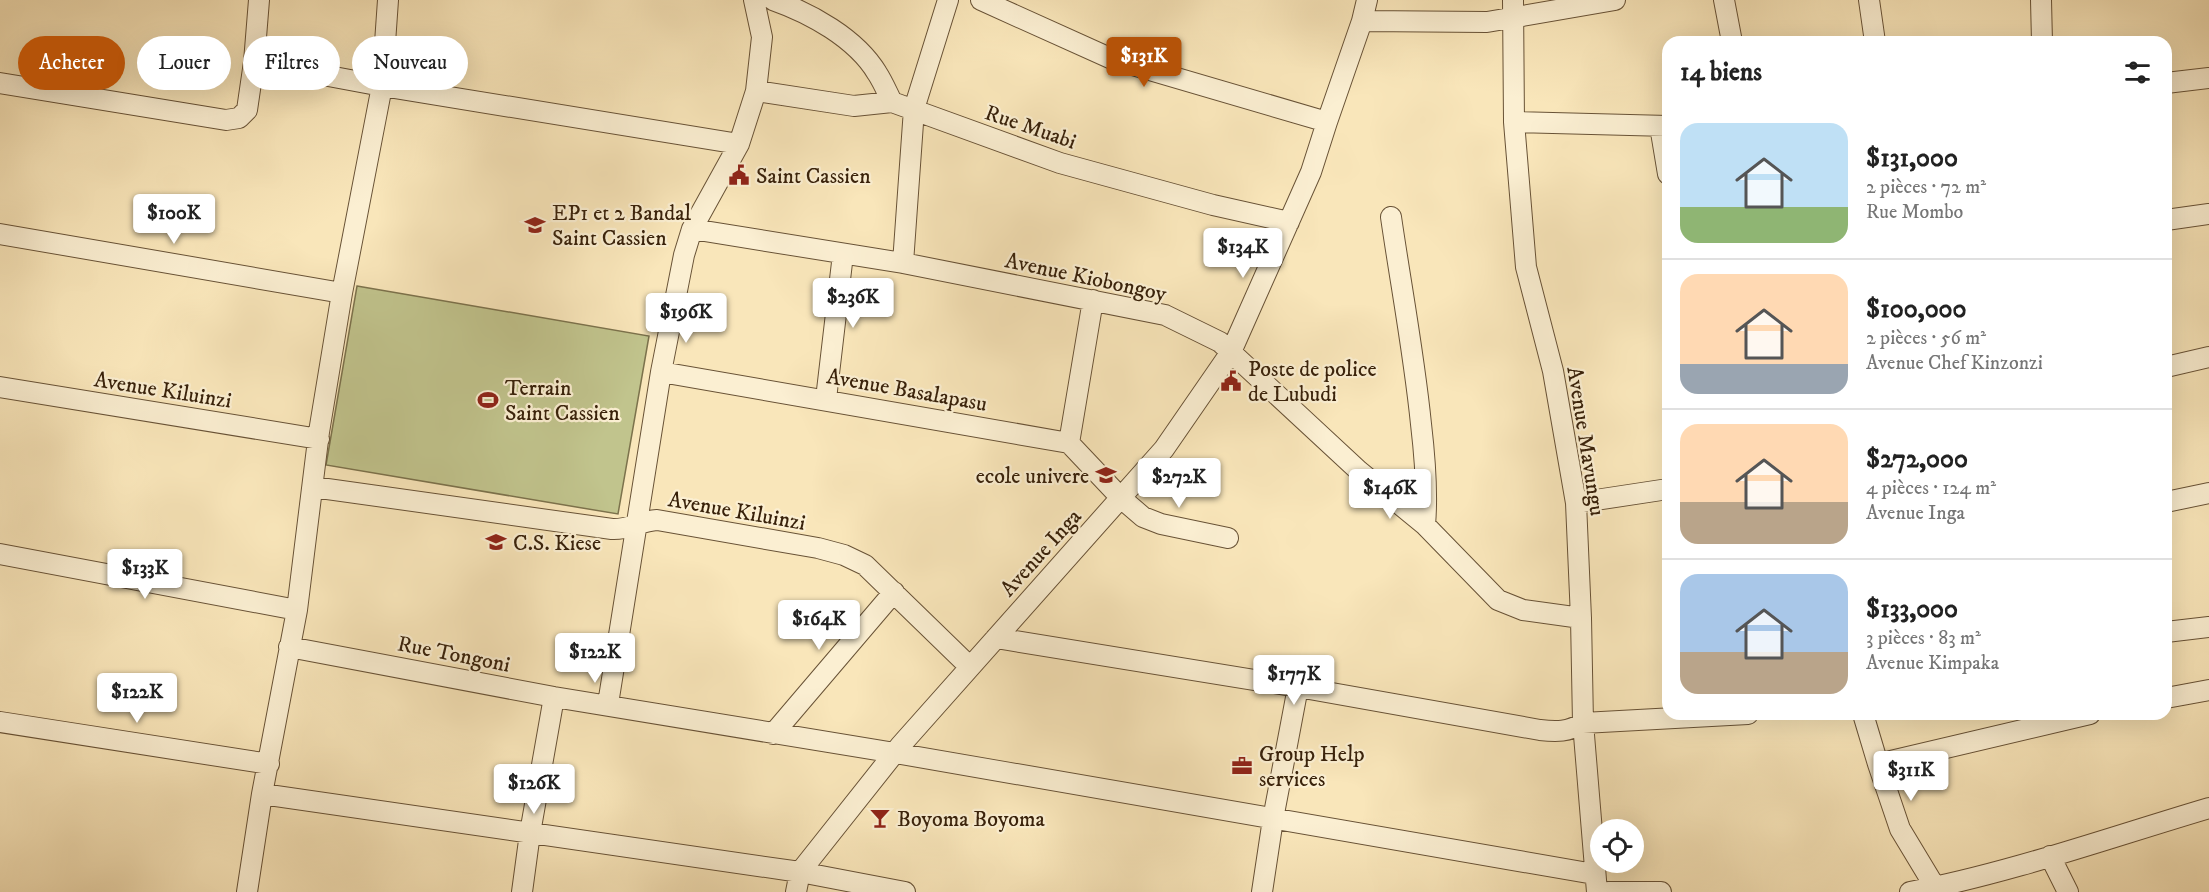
<!DOCTYPE html>
<html lang="fr">
<head>
<meta charset="utf-8">
<style>
	body { margin:0; font-family:"IM FELL DW Pica",serif; background:#f6f6f6; color:#222; height:100vh; display:flex; flex-direction:column; font-size:22px; white-space:nowrap }
	* { box-sizing:border-box; margin:0 }
	p { font-size:20px; color:#767676 }
	.icon { flex:none; width:33px; height:33px; fill:none; stroke:currentColor; stroke-width:2; stroke-linecap:round; stroke-linejoin:round }
	.map { position:relative; flex:1; overflow:hidden }
	.sheet { position:absolute; left:1662px; top:36px; width:510px; height:684px; display:flex; flex-direction:column; background:#fff; border-radius:18px; box-shadow:0 6px 24px #0002 }
	.sheet>* { flex:none }
	.guide { position:absolute; left:18px; top:36px; width:570px; height:54px; display:flex; gap:12px }
	.controls { position:absolute; left:1590px; top:819px; display:grid; gap:12px }
	.controls a { display:grid; place-items:center; width:54px; height:54px; border-radius:50%; background:#fff; box-shadow:0 6px 24px #0002; font-size:30px }
	.price { position:absolute; translate:-50% -51px; padding:0 14px; border-radius:6px; background:#fff; color:#222; font-size:20px; line-height:39px; filter:drop-shadow(0 2px 3px #0008) }
	.price::after { content:''; position:absolute; left:50%; top:36px; width:18px; height:14px; margin-left:-9px; background:inherit; clip-path:polygon(0 0,100% 0,50% 100%) }
	.price.selected { background:#b45309; color:#fff }
	ul { padding:0; list-style:none }
	li { display:flex; align-items:center; gap:18px; height:150px; padding:0 18px }
	li+li { border-top:2px solid #e0e0e0 }
	li span { display:grid; place-items:center; flex:none; width:168px; height:120px; border-radius:18px; color:#555 }
	li>.icon { margin-inline-start:auto }
	span .icon { width:72px; height:72px; fill:#fffc; stroke-width:1 }
	li b { font-size:26px }
	h2 { display:flex; justify-content:space-between; align-items:center; height:72px; padding:0 18px; font-size:26px }
	.pill { padding:0 21px; border-radius:27px; background:#fff; box-shadow:0 6px 24px #0002; font-size:21px; line-height:54px }
	.pill.selected { background:#b45309; color:#fff }
	.map>svg:first-child { display:block }
	.green { fill:#c1c48d; stroke:#7c724c; stroke-width:1.5 }
	.lines { fill:none; stroke-linecap:round; stroke-linejoin:round }
	.minor-casing { stroke:#685236; stroke-width:22 }
	.minor { stroke:#fbefd2; stroke-width:20 }
	.labels { text-anchor:middle; stroke-width:4.5; stroke-linejoin:round; paint-order:stroke }
	.street-label { font-size:22px; fill:#38210a; stroke:#fbefd2 }
	.poi-label { font-size:22px; fill:#38210a; stroke:#fbefd2; text-anchor:start }
</style>
</head>
<body>
<div class="map">
<svg width="2209" height="892" viewBox="0 0 2209 892">
	<rect width="100%" height="100%" fill="#f9e6ba"/>
	<filter id="stains"><feTurbulence type="fractalNoise" baseFrequency=".00333" numOctaves="4"/><feColorMatrix values="0 0 0 0 .2 0 0 0 0 .09 0 0 0 0 .02 0 0 0 .5 -.17"/></filter>
	<radialGradient id="worn" r=".72"><stop offset=".6" stop-color="#630" stop-opacity="0"/><stop offset="1" stop-color="#630" stop-opacity=".3"/></radialGradient>
	<!-- green -->
	<path class="green" d="M357 286 649 336 618 514 326 465Z"/>
	<g class="lines">
		<!-- minor casing -->
		<g class="minor-casing">
			<path id="minor" d="M773 0C810 13 856 38 877 73 883 82 887 92 892 102
				M981 0 1112 59 1327 122
				M1513 0 1514 122 1526 267 1553 371 1576 503 1581 618 1583 723 1597 892
				M1724 0 1732 42
				M1869 0 1875 42
				M2041 0 2042 42
				M1362 21 1487 22 1615 0
				M254 62 382 86 739 144
				M0 83 226 120 239 118 247 110 254 62 259 0
				M2166 83 2209 78
				M756 91 854 106 892 102 1060 163 1213 205 1289 222
				M1514 122 1668 126
				M1660 126 1668 174
				M1391 217C1401 286 1414 354 1421 424 1425 458 1428 491 1425 525
				M2166 220 2209 214
				M692 229 903 263 1165 315 1220 342 1359 471 1425 525 1498 600 1523 610 1581 618
				M0 234 342 293
				M903 263 914 109 948 0
				M2166 367 2209 357
				M661 372 1069 443 1121 498 1143 517 1161 524 1228 538
				M0 387 319 439
				M826 399 843 254
				M1069 443 1093 300
				M313 487 612 529C629 530 640 521 657 520L818 548 844 555 865 565 970 667
				M2166 502 2209 493
				M1576 503 1668 489
				M0 554 297 610
				M2166 632 2209 627
				M996 638 1298 687 1540 730C1557 732 1568 732 1583 723L1748 714
				M289 647 554 697 895 753 1594 874
				M2166 698 2209 690
				M608 704 661 372 684 255 692 229 739 144 756 91 762 37 754 0
				M1863 714 1878 764 1900 829 1938 892
				M0 722 269 764
				M773 734 894 592
				M1878 764 2090 714
				M262 794 800 872 905 892
				M2050 856 2068 892
				M247 892 262 794 297 610 319 432 342 293 382 86 388 0
				M522 892 530 833 554 697
				M796 892 800 872 900 746 1164 449 1231 352 1311 172 1327 122 1362 21 1367 0
				M1262 892 1273 819 1298 687
				M1608 892H1661
				M1910 892C2010 873 2111 837 2209 808"/>
		</g>
		<!-- minor -->
		<use href="#minor" class="minor"/>
	</g>
	<!-- icons -->
	<defs>
		<g id="civic-bare" transform="scale(1.62)"><path d="M-.6-6.5H3V-4.5H.6V-3L4-1V1h2V6H-6V1h2V-1L-.6-3ZM-1.2 2.5V6h2.4V2.5Z" fill="#8f2418" stroke="#fbefd2" stroke-width="2.5" paint-order="stroke"/></g>
		<g id="school-bare" transform="scale(1.62)"><path d="M0-5L7-2L0 1L-7-2ZM-4 1L0 2.5L4 1V4Q0 6-4 4Z" fill="#8f2418" stroke="#fbefd2" stroke-width="2.5" paint-order="stroke"/></g>
		<g id="stadium-bare" transform="scale(1.62)"><path d="M0-5a6.5 5 0 1 0 0 10a6.5 5 0 1 0 0-10ZM-3.5-1.8h7v3.6h-7Z" fill="#8f2418" stroke="#fbefd2" stroke-width="2.5" paint-order="stroke"/></g>
		<g id="university-bare" transform="scale(1.62)"><path d="M0-5L7-2L0 1L-7-2ZM-4 1L0 2.5L4 1V4Q0 6-4 4Z" fill="#8f2418" stroke="#fbefd2" stroke-width="2.5" paint-order="stroke"/></g>
		<g id="office-bare" transform="scale(1.62)"><path d="M-6-3h4V-5.5h4V-3h4V5H-6ZM-1-4.5V-3h2v-1.5ZM-6 0V1H6V0Z" fill="#8f2418" stroke="#fbefd2" stroke-width="2.5" paint-order="stroke"/></g>
		<g id="bar-bare" transform="scale(1.62)"><path d="M-6-5H6L.8 .8V4.5H3.5V6h-7V4.5H-.8V.8Z" fill="#8f2418" stroke="#fbefd2" stroke-width="2.5" paint-order="stroke"/></g>
	</defs>
	<g fill-rule="evenodd">
		<use href="#civic-bare" x="739" y="175"/>
		<use href="#school-bare" x="535" y="225"/>
		<use href="#civic-bare" x="1231" y="381"/>
		<use href="#stadium-bare" x="488" y="400"/>
		<use href="#university-bare" x="1106" y="475"/>
		<use href="#school-bare" x="496" y="542"/>
		<use href="#office-bare" x="1242" y="766"/>
		<use href="#bar-bare" x="880" y="818"/>
	</g>
	<g class="labels">
		<!-- street labels -->
		<g class="street-label">
			<text transform="translate(1031 126) rotate(19)" y="8">Rue Muabi</text>
			<text transform="translate(1086 276) rotate(12)" y="8">Avenue Kiobongoy</text>
			<text transform="translate(163 389) rotate(9)" y="8">Avenue Kiluinzi</text>
			<text transform="translate(907 389) rotate(10)" y="8">Avenue Basalapasu</text>
			<text transform="translate(1587 441) rotate(81)" y="8">Avenue Mavungu</text>
			<text transform="translate(737 510) rotate(10)" y="8">Avenue Kiluinzi</text>
			<text transform="translate(1040 552) rotate(-48)" y="8">Avenue Inga</text>
			<text transform="translate(454 653) rotate(11)" y="8">Rue Tongoni</text>
		</g>
		<!-- poi labels -->
		<g class="poi-label">
			<text x="756" y="183">Saint Cassien</text>
			<text x="552" y="220">EP1 et 2 Bandal<tspan x="552" dy="25">Saint Cassien</tspan></text>
			<text x="1248" y="376">Poste de police<tspan x="1248" dy="25">de Lubudi</tspan></text>
			<text x="505" y="395">Terrain<tspan x="505" dy="25">Saint Cassien</tspan></text>
			<text x="1089" y="483" text-anchor="end">ecole univere</text>
			<text x="513" y="550">C.S. Kiese</text>
			<text x="1259" y="761">Group Help<tspan x="1259" dy="25">services</tspan></text>
			<text x="897" y="826">Boyoma Boyoma</text>
		</g>
	</g>
	<rect width="100%" height="100%" filter="url(#stains)"/>
	<rect width="100%" height="100%" fill="url(#worn)"/>
</svg>
<div class="controls">
<a><svg class="icon" aria-label="locate" viewBox="0 0 24 24"><circle cx="12" cy="12" r="6"/><path d="M12 2v4M12 18v4M2 12h4M18 12h4"/></svg></a>
</div>
<b class="price selected" style="left:1144px;top:88px">$131K</b>
<b class="price" style="left:174px;top:245px">$100K</b>
<b class="price" style="left:1243px;top:279px">$134K</b>
<b class="price" style="left:853px;top:329px">$236K</b>
<b class="price" style="left:686px;top:344px">$196K</b>
<b class="price" style="left:1179px;top:509px">$272K</b>
<b class="price" style="left:1390px;top:520px">$146K</b>
<b class="price" style="left:145px;top:600px">$133K</b>
<b class="price" style="left:819px;top:651px">$164K</b>
<b class="price" style="left:595px;top:684px">$122K</b>
<b class="price" style="left:1294px;top:706px">$177K</b>
<b class="price" style="left:137px;top:724px">$122K</b>
<b class="price" style="left:1911px;top:802px">$311K</b>
<b class="price" style="left:534px;top:815px">$126K</b>
<div class="guide">
<a class="pill selected">Acheter</a>
<a class="pill">Louer</a>
<a class="pill">Filtres</a>
<a class="pill">Nouveau</a>
</div>
<section class="sheet">
<h2>14 biens<svg class="icon" aria-label="filters" viewBox="0 0 24 24"><path d="M4 7h16M4 17h16"/><circle cx="9" cy="7" r="2"/><circle cx="15" cy="17" r="2"/></svg></h2>
<ul>
<li><span style="background:linear-gradient(#bfe0f5 70%,#8fb573 0)"><svg class="icon" aria-label="home" viewBox="0 0 24 24"><path d="M3 11l9-7 9 7M6 9v11h12V9"/></svg></span><div><b>$131,000</b><p>2 pièces · 72 m²</p><p>Rue Mombo</p></div></li>
<li><span style="background:linear-gradient(#ffd9b3 75%,#9aa5b1 0)"><svg class="icon" aria-label="home" viewBox="0 0 24 24"><path d="M3 11l9-7 9 7M6 9v11h12V9"/></svg></span><div><b>$100,000</b><p>2 pièces · 56 m²</p><p>Avenue Chef Kinzonzi</p></div></li>
<li><span style="background:linear-gradient(#ffd9b3 65%,#b9a48a 0)"><svg class="icon" aria-label="home" viewBox="0 0 24 24"><path d="M3 11l9-7 9 7M6 9v11h12V9"/></svg></span><div><b>$272,000</b><p>4 pièces · 124 m²</p><p>Avenue Inga</p></div></li>
<li><span style="background:linear-gradient(#a9c7e8 65%,#b9a48a 0)"><svg class="icon" aria-label="home" viewBox="0 0 24 24"><path d="M3 11l9-7 9 7M6 9v11h12V9"/></svg></span><div><b>$133,000</b><p>3 pièces · 83 m²</p><p>Avenue Kimpaka</p></div></li>
</ul>
</section>
</div>
</body>
</html>
